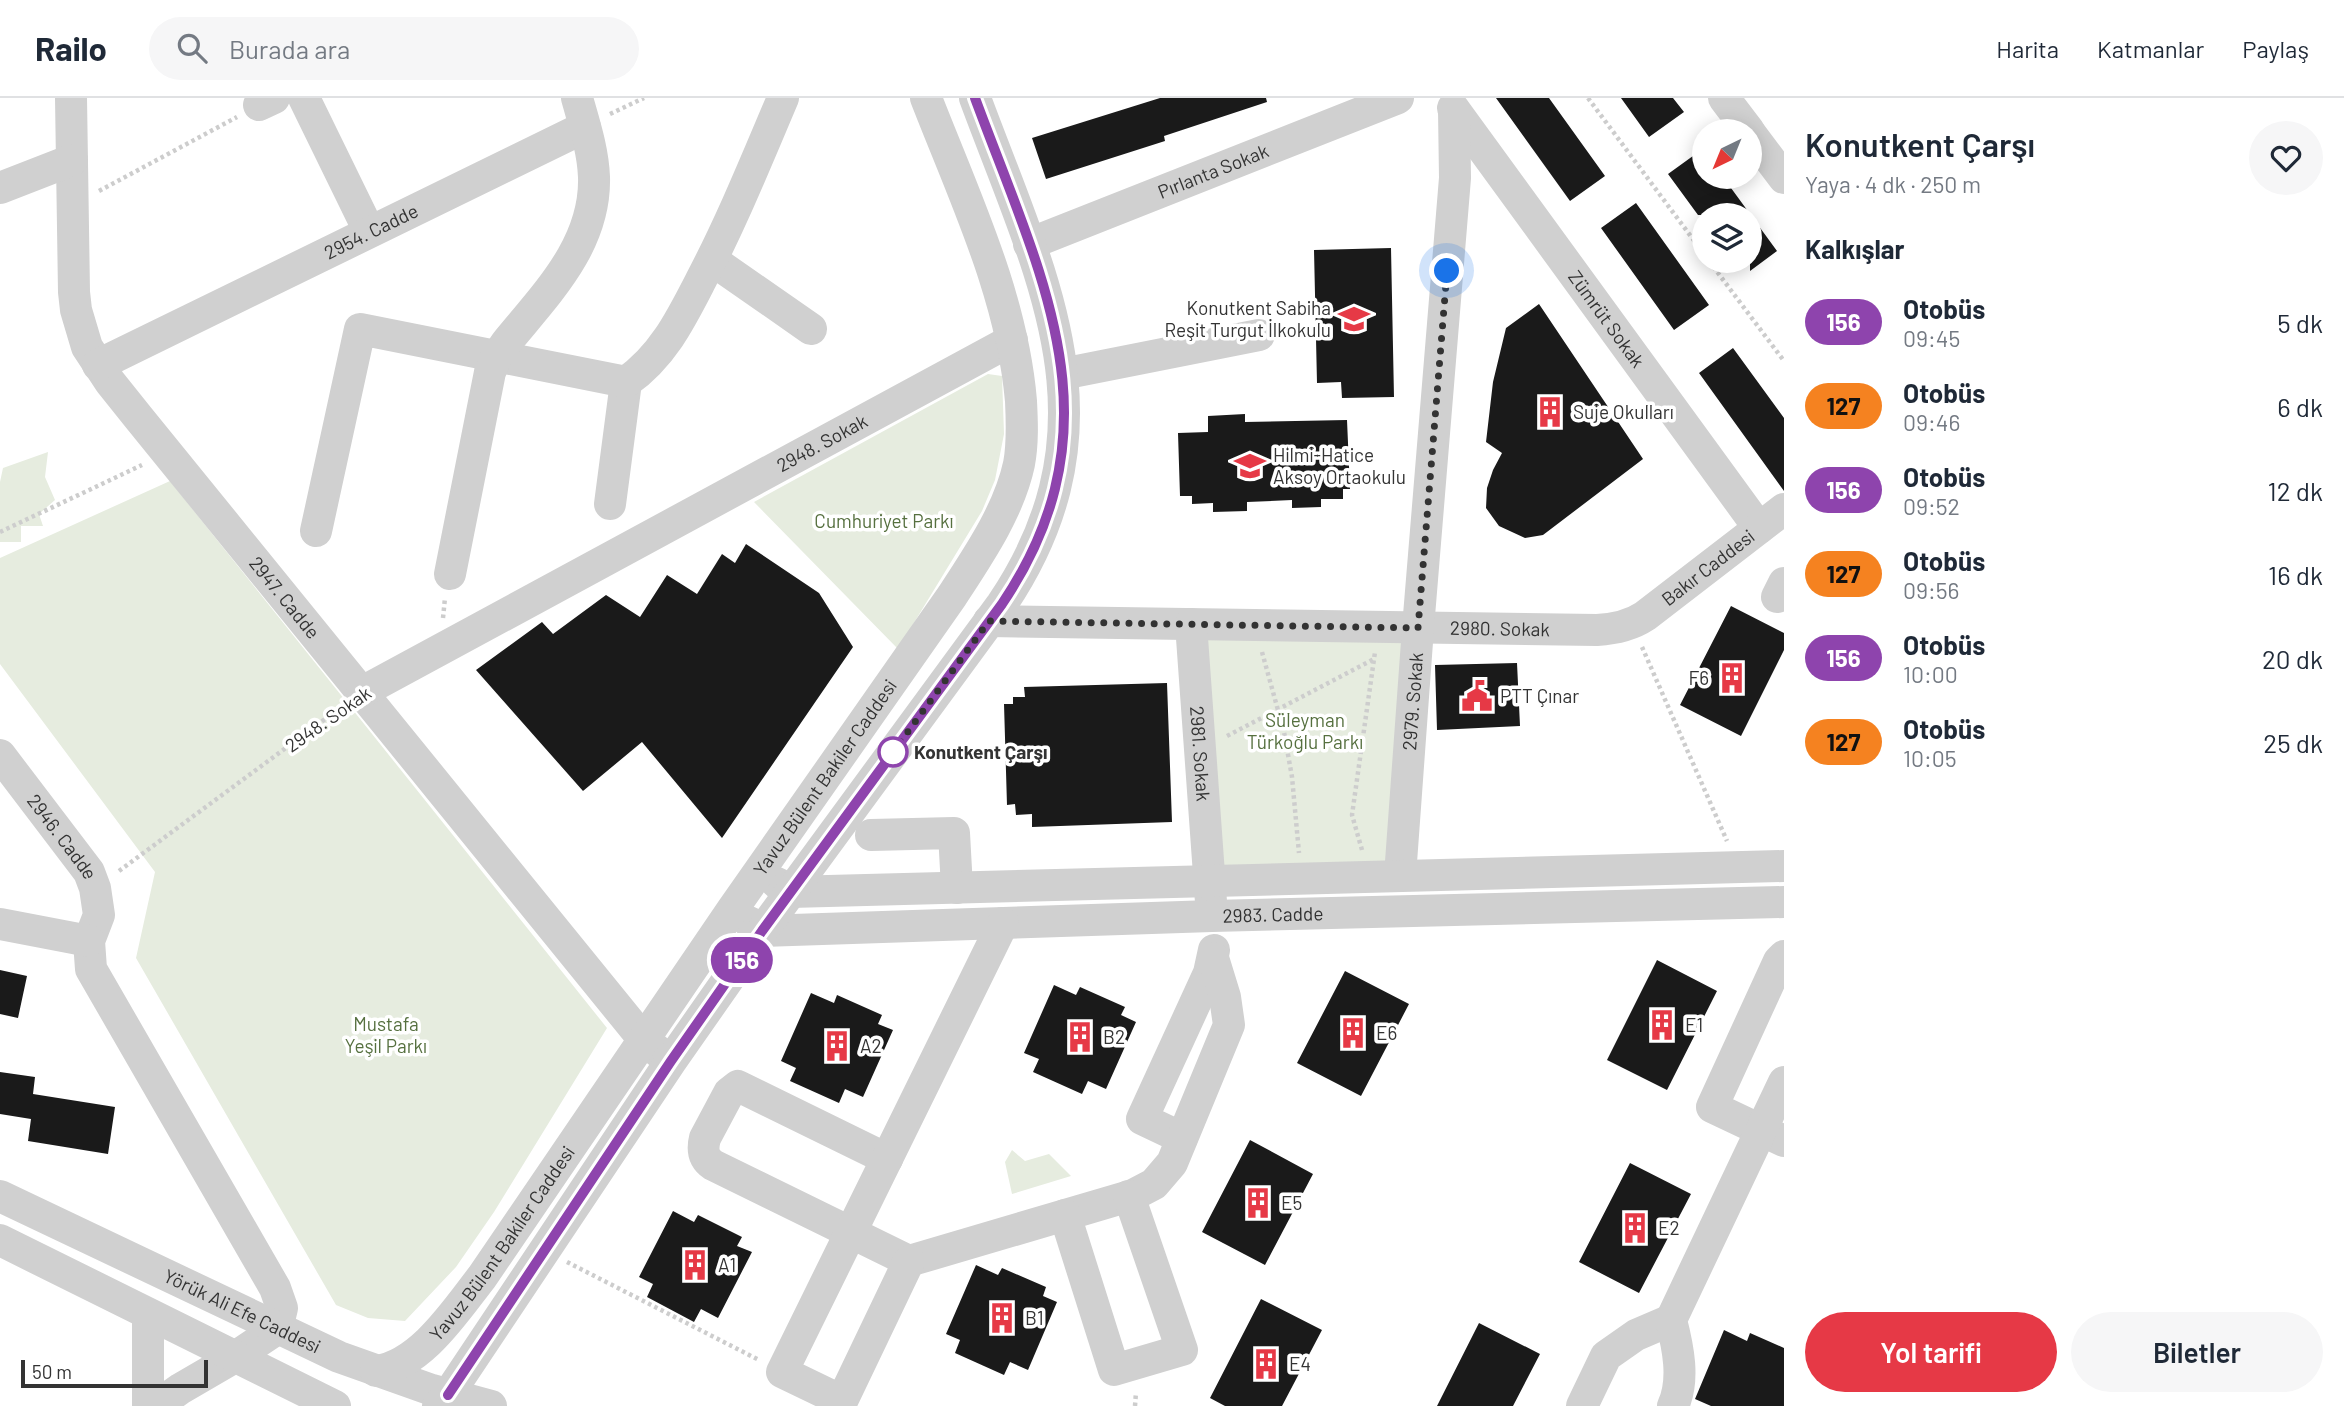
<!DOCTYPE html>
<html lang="tr">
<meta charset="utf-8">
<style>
body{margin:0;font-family:Barlow,sans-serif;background:#f6f6f7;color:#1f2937;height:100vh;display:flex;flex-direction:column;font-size:26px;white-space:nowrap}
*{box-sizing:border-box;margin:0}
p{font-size:23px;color:#747a83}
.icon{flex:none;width:38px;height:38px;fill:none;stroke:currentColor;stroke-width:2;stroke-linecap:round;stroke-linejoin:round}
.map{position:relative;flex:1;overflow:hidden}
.details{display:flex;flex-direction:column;background:#fff;width:560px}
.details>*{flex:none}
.badge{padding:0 14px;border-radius:23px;font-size:24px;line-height:46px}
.needle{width:46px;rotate:223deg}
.tools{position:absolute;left:1692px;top:21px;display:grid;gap:14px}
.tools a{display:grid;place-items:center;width:70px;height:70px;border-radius:50%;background:#fff;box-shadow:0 4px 18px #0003;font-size:35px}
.scale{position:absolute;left:21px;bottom:18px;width:187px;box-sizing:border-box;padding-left:7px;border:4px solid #333;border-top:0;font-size:19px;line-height:24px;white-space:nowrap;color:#333;-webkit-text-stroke:5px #fff;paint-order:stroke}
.you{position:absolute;width:35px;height:35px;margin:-18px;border:5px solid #fff;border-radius:50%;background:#1a73e8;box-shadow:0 0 0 10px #1a73e833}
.map>.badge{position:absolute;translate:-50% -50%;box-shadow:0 0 0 4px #fff}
h2{padding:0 21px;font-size:26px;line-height:63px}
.round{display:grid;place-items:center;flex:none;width:74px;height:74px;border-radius:37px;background:#f6f6f7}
.headline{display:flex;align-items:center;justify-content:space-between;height:119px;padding:0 21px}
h1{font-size:33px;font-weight:600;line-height:52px}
.primary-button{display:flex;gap:14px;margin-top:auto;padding:14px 21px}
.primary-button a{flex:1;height:80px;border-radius:42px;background:#e63946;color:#fff;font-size:28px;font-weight:600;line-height:80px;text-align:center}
.primary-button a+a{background:#f6f6f7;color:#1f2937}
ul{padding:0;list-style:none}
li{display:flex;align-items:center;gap:21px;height:84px;padding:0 21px}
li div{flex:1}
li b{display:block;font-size:26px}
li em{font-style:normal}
li .badge{min-width:77px;font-weight:700;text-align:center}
header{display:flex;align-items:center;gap:42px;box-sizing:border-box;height:98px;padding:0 35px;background:#fff;border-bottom:2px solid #e0e1e3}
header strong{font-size:33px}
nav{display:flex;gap:38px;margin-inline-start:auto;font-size:24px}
.search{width:490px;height:63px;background:#f6f6f7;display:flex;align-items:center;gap:18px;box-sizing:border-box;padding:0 24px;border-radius:38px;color:#747a83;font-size:26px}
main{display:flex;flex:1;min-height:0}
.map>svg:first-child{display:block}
</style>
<header>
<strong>Railo</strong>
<div class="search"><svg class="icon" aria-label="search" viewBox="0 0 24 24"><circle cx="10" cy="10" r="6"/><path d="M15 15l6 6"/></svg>Burada ara</div>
<nav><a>Harita</a><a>Katmanlar</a><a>Paylaş</a></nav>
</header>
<main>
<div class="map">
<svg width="1784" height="1308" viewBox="0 0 1784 1308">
<rect width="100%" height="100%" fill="#fff"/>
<path fill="#e6ecdf" d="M988,276L1002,278L1004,336L995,382L982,413L898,551L754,404Z
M48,354L45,379L55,402L39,416L43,428H21V444H0V384L3,370Z
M170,383L607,930L494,1114L456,1169L405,1223L368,1220L336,1207L136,860L155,774L0,566V460Z
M1191,526L1418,530L1400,778L1210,783Z
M1012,1052L1025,1063L1049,1056L1071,1078L1012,1096L1005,1064Z"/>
<path fill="#1a1a1a" d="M1160,0H1266L1267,4L1164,38L1165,43L1046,81L1032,40Z
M1496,0H1549L1605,78L1570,103Z
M1621,0H1673L1684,14L1649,39Z
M1704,50V79H1723L1777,153L1750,173V117H1698L1668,76Z
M1636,105L1709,207L1674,232L1601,130Z
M1391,150L1394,299L1342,300L1341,284L1317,285L1314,152Z
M1539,206L1643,361L1543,437L1525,440L1499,428L1486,410L1487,390L1493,372L1502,355L1486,344L1493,284L1506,230Z
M1733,250L1784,320V393L1699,275Z
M1245,316V324L1347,322L1350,391H1343V401H1321V409L1292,410V402L1247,404V413L1213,414V405L1192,406V398H1180L1178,335L1208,334V318Z
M746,446L819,495L853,549L722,740L642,644L583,693L476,572L542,524L553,536L606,497L640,519L667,477L697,496L722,456L735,465Z
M1731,508L1784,535V552L1741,638L1680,607Z
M1517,565L1520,628L1437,632L1435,567Z
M1167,585L1172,724L1032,729V716L1016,717L1015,706L1007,707L1004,606H1013V599H1025L1024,589Z
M1657,862L1717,893L1667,992L1607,962Z
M0,872L27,878L18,920L0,916Z
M1345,873L1409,906L1361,998L1297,965Z
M1054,887L1076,897L1080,889L1125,909L1121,917L1136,924L1106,991L1088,983L1082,996L1033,974L1039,961L1024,955Z
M811,895L834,905L837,897L882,917L878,926L893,932L863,999L845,991L839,1005L790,983L796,970L781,963Z
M0,974L35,979L33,996L115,1009L108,1056L28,1043L31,1021L0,1016Z
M1250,1042L1313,1076L1265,1167L1202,1134Z
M1630,1065L1691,1096L1639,1195L1579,1164Z
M673,1113L694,1124L698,1117L742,1139L737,1148L752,1154L718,1220L701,1211L694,1224L647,1199L653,1186L639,1179Z
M976,1167L998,1177L1002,1170L1046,1189L1043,1198L1057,1204L1028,1272L1010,1264L1004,1277L955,1255L960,1242L946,1236Z
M1261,1201L1322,1232L1282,1308H1225L1210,1300Z
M1479,1225L1540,1256L1513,1308H1437Z
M1724,1232L1747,1243L1750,1235L1784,1250V1308H1711L1695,1301Z"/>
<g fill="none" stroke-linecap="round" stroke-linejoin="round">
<path stroke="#cdcdcd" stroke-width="4.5" stroke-dasharray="3.5 3.5" stroke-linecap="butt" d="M1588,0L1704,156
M610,16L644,0
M99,93L237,19
M1709,163L1784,263
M0,434L142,367
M443,520L445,500
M1642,549L1727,743
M1262,554L1284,634L1292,679L1299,755
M1227,638L1374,561
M1362,752L1352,717L1375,554
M119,773L340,610
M567,1164L759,1262
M1135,1308L1136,1294"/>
<g stroke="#d0d0d0" stroke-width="32">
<path id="s1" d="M71,0L74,194L76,212L87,249L110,284L138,319L644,942L660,955"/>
<path d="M304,0L369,133"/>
<path d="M1724,0L1749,33"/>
<path d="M259,7L274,0"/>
<path id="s2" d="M1453,10L1759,430"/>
<path d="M1750,35L1784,80"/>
<path d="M0,90L72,62"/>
<path id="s3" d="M1029,146L1398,0"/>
<path d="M712,162L811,231"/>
<path id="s4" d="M98,267L585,29"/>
<path d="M1062,276L1259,237"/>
<path d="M610,406L626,284"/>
<path d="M316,433L360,231L626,284C663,258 681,221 701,182C732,123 757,61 783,0"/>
<path d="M450,476L490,274L497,258L506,245C546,196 596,147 594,79C593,52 584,25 577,0"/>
<path d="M1777,499L1784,485"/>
<path id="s5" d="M989,523L1597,532C1614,531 1630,528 1645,518L1784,411"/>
<path id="s6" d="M1191,526L1211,804"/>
<path id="s7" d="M362,594L1012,242"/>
<path id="s8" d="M0,657L89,774L95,790L99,817L89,843L91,871L275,1190L282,1210L277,1231L235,1259L180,1291L156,1308"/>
<path d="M871,737L954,735L957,790"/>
<path id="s9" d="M1400,778L1418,530L1455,80L1454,12"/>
<path d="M777,785L790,794L1784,768"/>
<path id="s10" d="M749,824L762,833L1212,818L1784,804"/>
<path d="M0,826L89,843"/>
<path d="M1784,858L1779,863L1712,1009L1784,1043"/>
<path d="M1182,1040L1142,1021L1209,875L1214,852"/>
<path d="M887,1061L738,988L729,995L705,1040C702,1052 703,1060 713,1067L909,1163L1133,1097L1154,1086L1172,1065L1229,927L1225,899L1213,860"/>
<path id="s11" d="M0,1098L339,1259L432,1292L491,1308"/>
<path d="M1065,1117L1114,1272L1182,1252L1129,1098"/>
<path d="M0,1142L335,1308"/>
<path d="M909,1163L842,1303L782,1274L1003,825"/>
<path d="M148,1216V1308"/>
<path id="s12" d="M376,1273C421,1267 456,1212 482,1179L732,812L952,498C978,458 1009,413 1019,366C1023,345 1022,323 1021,303C1012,197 964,98 926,0"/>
<path d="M438,1308L448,1297L671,963L762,833L1002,506C1123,326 1041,179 975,0"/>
<path d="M1582,1308L1606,1258L1636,1237L1671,1222"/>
<path d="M1673,1308C1685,1282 1678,1249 1671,1222L1784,984"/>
</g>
</g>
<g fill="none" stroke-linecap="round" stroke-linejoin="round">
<defs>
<path id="line" d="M448,1297L671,963L762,833L1002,506C1123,327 1041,179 975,0"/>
</defs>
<use href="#line" stroke="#fff" stroke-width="16"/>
<use href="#line" stroke="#8e44ad" stroke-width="10"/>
<path stroke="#333" stroke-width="7" stroke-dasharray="0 12.6" d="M893,654L989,523L1418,530L1447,173"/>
</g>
<defs>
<symbol id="school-bare" viewBox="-9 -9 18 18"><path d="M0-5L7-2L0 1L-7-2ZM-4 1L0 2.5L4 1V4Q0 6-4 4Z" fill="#e63946" stroke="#fff" stroke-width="2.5" paint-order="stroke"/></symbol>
<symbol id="building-bare" viewBox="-9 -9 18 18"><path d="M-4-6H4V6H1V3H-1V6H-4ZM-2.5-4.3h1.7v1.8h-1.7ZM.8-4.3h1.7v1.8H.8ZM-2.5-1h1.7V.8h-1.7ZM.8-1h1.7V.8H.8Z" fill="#e63946" stroke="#fff" stroke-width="2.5" paint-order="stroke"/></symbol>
<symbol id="civic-bare" viewBox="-9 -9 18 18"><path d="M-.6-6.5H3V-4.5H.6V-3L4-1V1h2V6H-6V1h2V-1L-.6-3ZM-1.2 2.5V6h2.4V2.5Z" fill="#e63946" stroke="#fff" stroke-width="2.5" paint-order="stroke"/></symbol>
</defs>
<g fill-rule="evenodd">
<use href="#school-bare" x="1332" y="199" width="44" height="44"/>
<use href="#building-bare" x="1528" y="292" width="44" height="44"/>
<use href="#school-bare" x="1228" y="346" width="44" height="44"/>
<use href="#building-bare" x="1710" y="558" width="44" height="44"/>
<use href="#civic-bare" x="1455" y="576" width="44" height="44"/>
<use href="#building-bare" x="1640" y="905" width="44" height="44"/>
<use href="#building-bare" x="1331" y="913" width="44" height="44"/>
<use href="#building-bare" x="1058" y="917" width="44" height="44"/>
<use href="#building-bare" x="815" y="926" width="44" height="44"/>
<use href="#building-bare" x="1236" y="1083" width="44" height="44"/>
<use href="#building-bare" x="1613" y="1108" width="44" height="44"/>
<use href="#building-bare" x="673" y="1145" width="44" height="44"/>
<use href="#building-bare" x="980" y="1198" width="44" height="44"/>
<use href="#building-bare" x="1244" y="1244" width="44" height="44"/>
</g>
<circle fill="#fff" stroke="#8e44ad" stroke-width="3.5" cx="893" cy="654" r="14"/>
<g text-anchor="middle" stroke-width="7" stroke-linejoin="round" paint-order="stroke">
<g font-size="19" fill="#333" stroke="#fff">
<text dy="7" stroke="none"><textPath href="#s3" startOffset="198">Pırlanta Sokak</textPath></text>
<text dy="7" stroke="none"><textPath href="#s4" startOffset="304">2954. Cadde</textPath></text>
<text dy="7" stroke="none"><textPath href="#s2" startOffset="261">Zümrüt Sokak</textPath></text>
<text dy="7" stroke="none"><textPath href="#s7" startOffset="523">2948. Sokak</textPath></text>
<text dy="7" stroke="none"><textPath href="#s5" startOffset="738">Bakır Caddesi</textPath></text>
<text dy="7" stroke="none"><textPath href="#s1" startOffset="570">2947. Cadde</textPath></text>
<text dy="7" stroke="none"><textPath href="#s5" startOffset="511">2980. Sokak</textPath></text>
<text dy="7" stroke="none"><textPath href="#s9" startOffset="175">2979. Sokak</textPath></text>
<text transform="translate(328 621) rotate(-35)" y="7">2948. Sokak</text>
<text dy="7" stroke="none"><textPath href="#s6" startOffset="130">2981. Sokak</textPath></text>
<text dy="7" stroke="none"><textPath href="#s12" startOffset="751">Yavuz Bülent Bakiler Caddesi</textPath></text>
<text dy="7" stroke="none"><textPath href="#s8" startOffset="103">2946. Cadde</textPath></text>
<text dy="7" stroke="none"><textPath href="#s10" startOffset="527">2983. Cadde</textPath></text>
<text dy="7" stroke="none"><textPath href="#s12" startOffset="184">Yavuz Bülent Bakiler Caddesi</textPath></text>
<text dy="7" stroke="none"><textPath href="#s11" startOffset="268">Yörük Ali Efe Caddesi</textPath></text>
</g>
<g font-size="19" fill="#333" stroke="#fff" text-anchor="start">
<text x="1331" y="217" text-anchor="end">Konutkent Sabiha<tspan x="1331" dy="22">Reşit Turgut İlkokulu</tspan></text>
<text x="1573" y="321">Suje Okulları</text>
<text x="1273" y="364">Hilmi-Hatice<tspan x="1273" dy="22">Aksoy Ortaokulu</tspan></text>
<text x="1709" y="587" text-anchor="end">F6</text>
<text x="1500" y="605">PTT Çınar</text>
<text x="1685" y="934">E1</text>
<text x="1376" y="942">E6</text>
<text x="1103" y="946">B2</text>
<text x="860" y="955">A2</text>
<text x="1281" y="1112">E5</text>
<text x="1658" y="1137">E2</text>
<text x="718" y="1174">A1</text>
<text x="1025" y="1227">B1</text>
<text x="1289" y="1273">E4</text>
</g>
<g font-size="19" fill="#56703f" stroke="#fff">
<text x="884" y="430">Cumhuriyet Parkı</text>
<text x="1305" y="629">Süleyman<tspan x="1305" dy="22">Türkoğlu Parkı</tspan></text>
<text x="386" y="933">Mustafa<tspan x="386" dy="22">Yeşil Parkı</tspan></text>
</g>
<g font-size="19" font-weight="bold" fill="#333" stroke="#fff" text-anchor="start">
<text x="914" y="661">Konutkent Çarşı</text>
</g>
</g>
</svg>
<div class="tools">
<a><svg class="needle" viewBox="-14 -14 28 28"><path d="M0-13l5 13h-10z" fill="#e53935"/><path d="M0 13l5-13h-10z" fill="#747a83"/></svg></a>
<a><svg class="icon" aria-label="layers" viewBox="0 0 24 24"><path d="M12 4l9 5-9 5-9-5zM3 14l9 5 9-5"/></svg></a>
</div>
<div class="scale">50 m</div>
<div class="you" style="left:1447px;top:173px"></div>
<b class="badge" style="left:742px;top:862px;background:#8e44ad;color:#fff">156</b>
</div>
<section class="details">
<div class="headline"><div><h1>Konutkent Çarşı</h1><p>Yaya · 4 dk · 250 m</p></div><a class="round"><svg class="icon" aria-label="heart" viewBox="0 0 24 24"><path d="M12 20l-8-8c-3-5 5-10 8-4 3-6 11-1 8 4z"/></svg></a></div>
<h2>Kalkışlar</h2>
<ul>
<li><span class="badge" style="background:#8e44ad;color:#fff">156</span><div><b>Otobüs</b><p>09:45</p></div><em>5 dk</em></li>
<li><span class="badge" style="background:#f58220;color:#111">127</span><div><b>Otobüs</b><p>09:46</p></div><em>6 dk</em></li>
<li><span class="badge" style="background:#8e44ad;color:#fff">156</span><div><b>Otobüs</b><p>09:52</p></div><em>12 dk</em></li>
<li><span class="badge" style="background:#f58220;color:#111">127</span><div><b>Otobüs</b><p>09:56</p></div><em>16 dk</em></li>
<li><span class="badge" style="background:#8e44ad;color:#fff">156</span><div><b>Otobüs</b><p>10:00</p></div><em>20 dk</em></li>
<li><span class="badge" style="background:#f58220;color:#111">127</span><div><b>Otobüs</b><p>10:05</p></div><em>25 dk</em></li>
</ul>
<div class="primary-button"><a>Yol tarifi</a><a>Biletler</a></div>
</section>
</main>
